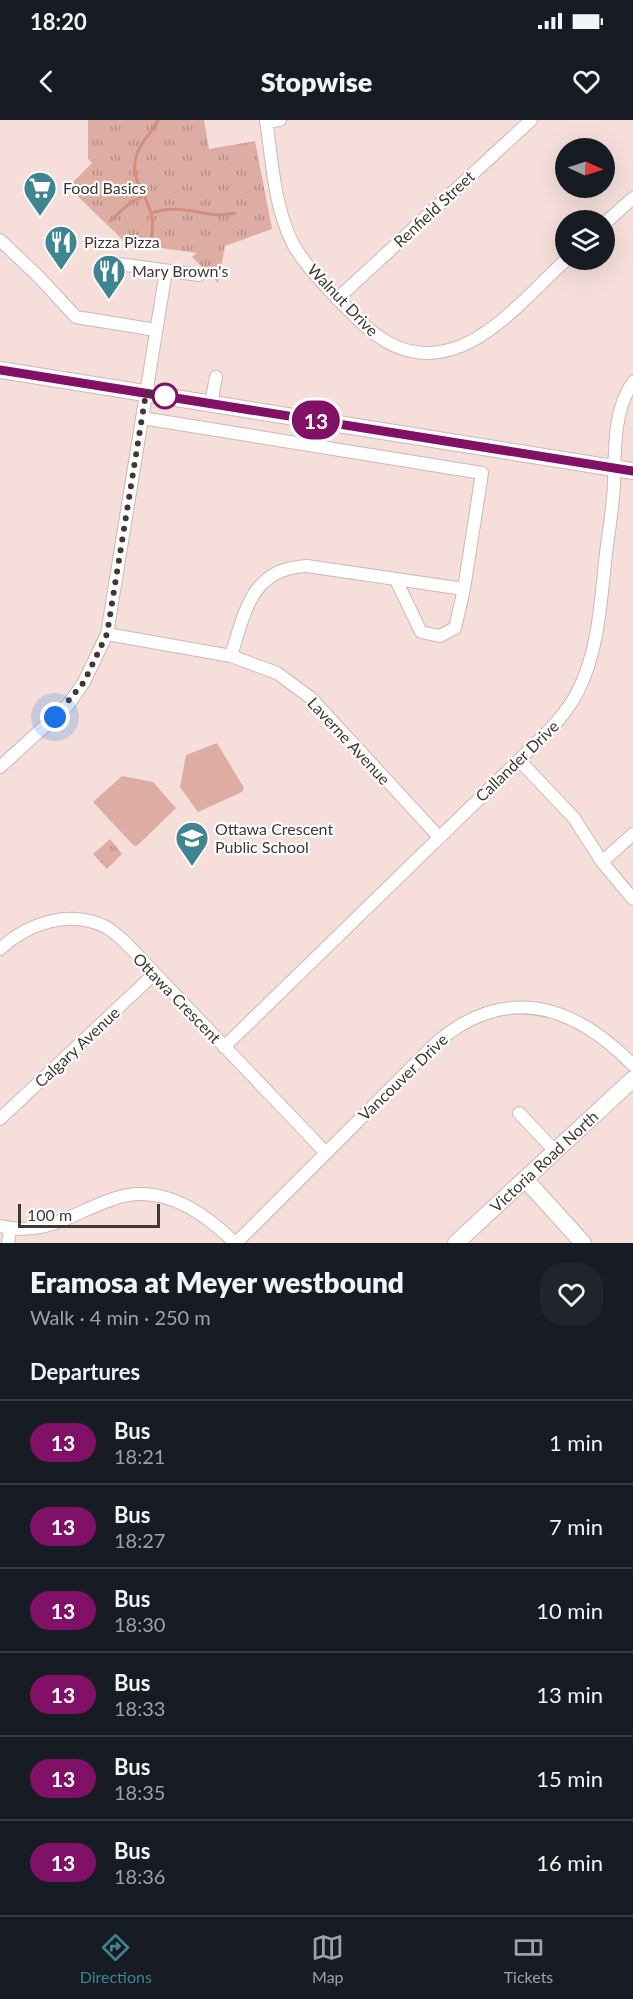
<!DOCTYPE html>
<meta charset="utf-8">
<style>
body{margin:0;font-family:Lato,sans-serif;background:#20242c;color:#f1f3f6;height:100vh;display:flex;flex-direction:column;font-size:22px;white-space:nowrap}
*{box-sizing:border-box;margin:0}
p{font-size:20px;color:#9ea1a6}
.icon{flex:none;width:33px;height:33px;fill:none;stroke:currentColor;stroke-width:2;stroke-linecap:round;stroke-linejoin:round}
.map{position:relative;height:1123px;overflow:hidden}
.details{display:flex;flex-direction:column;background:#171b24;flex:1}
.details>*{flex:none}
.badge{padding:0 12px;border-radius:20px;font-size:21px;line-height:39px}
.needle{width:39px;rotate:93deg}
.tools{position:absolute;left:555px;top:18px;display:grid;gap:12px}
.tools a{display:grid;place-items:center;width:60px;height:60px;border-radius:50%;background:#171b24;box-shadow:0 6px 24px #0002;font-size:30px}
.scale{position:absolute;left:18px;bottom:15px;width:142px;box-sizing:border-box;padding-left:6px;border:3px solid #413836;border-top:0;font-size:16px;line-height:21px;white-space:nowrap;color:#413836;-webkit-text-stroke:4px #fff;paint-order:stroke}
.you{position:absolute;width:30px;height:30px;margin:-15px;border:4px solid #fff;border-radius:50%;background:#1a73e8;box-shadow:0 0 0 9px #1a73e833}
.map>.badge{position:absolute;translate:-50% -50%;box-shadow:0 0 0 3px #fff}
h2{padding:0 30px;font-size:22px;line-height:54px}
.round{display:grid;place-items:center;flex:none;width:63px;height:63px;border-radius:24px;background:#20242c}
.summary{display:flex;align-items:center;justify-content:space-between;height:102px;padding:0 30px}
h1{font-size:28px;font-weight:800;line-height:45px}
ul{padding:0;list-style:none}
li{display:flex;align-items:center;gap:18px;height:84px;padding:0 30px;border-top:2px solid #363941}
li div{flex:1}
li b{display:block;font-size:22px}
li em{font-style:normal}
li .badge{min-width:66px;font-weight:700;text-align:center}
.status{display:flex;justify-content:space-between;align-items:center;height:42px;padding:0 30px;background:#171b24;direction:ltr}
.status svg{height:16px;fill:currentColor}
header{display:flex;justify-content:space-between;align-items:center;height:78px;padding:0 30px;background:#171b24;font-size:27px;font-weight:800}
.tab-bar{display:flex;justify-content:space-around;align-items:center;height:84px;border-top:2px solid #363941;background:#171b24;font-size:16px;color:#9ea1a6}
.tab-bar a{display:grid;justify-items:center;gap:3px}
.tab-bar .active{color:#3f8491}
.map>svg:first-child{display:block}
</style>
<div class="status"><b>18:20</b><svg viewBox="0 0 49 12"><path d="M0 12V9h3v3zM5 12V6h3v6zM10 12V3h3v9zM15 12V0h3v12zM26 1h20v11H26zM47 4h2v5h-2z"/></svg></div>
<header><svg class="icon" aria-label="back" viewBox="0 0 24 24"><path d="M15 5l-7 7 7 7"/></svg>Stopwise<svg class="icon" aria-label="heart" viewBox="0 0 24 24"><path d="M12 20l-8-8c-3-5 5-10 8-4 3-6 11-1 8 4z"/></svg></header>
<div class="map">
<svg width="633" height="1123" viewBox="0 0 633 1123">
<defs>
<pattern id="park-tufts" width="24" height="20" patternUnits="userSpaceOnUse" patternTransform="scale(1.5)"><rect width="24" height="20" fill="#ddada3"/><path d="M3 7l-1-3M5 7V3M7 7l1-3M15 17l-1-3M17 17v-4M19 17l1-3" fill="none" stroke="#b58e86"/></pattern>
</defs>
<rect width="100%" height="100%" fill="#f6dfda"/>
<path fill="url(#park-tufts)" d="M88,0H204L209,29L255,21L272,109L225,126L218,163L192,137L197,133L126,123L68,67L92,43L88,39Z
M110,719L122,734L107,749L93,734Z"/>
<path fill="#ddada3" d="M217,623L244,668L242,672L198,692L180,667L186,635Z
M122,656L153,662L176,688L138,725L134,726L93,682Z"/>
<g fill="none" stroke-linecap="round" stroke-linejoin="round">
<path stroke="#d28e7f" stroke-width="3" d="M152,93C184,82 205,100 235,93
M110,101L131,82L144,76
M151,119C160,82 128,68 136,37C139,23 152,13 158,0"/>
<defs>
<path id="minor" d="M266,0C272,40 274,87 293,124C303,142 319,159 333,174C369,212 403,249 461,226C499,211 536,167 566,140
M266,3L280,0
M604,104L633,78
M0,120L39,157L76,197L156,210
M111,143L199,155
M337,179L531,0
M211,284L216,257
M142,298L482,353L464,469L455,508L440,516L421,512L396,460
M107,514L231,536L277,553L311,578L439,717
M231,536C245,492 251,448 307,446L464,469
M519,640L574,698L602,742L633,779
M0,647L68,585L84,562L107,514L166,151
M602,742L633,714
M0,829C27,804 68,789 104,806C111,809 117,816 123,820L326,1033
M224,927L519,640C540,619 564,599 578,571C599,530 601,478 606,433C609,410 613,387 614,364C615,332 613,290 633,262
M519,993L555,1031
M0,999L153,855
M0,1106C48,1117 71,1093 113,1079C160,1062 203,1091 235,1123
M8,1123L10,1109
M236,1123L435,924C505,863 573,884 633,945"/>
<g id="major">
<path d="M0,250L633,351"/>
<path d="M525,1059L583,1123"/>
<path id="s1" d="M456,1123L633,959"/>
</g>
</defs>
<use href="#minor" stroke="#cdb7b2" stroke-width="14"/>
<use href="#major" stroke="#cdb7b2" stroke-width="18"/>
<use href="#minor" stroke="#fff" stroke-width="12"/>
<use href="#major" stroke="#fff" stroke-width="16"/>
</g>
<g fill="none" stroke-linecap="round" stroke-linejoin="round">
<defs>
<path id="line" d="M0,250L633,351"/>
</defs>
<use href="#line" stroke="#fff" stroke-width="14"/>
<use href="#line" stroke="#811167" stroke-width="9"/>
<path stroke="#413836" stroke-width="6" stroke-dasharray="0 10.8" d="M55,597L84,562L107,514L146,273L165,276"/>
</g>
<defs>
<symbol id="supermarket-pin" viewBox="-11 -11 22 30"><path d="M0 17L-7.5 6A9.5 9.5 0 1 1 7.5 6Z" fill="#3f8491" stroke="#fff"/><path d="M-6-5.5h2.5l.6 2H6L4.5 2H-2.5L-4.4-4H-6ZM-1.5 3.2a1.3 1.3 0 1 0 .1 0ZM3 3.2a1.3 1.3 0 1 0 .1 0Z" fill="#fff"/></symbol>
<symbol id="restaurant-pin" viewBox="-11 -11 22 30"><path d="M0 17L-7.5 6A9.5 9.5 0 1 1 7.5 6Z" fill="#3f8491" stroke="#fff"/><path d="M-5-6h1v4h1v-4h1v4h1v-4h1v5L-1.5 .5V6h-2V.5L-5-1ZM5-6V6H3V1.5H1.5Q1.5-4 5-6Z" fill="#fff"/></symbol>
<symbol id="school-pin" viewBox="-11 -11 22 30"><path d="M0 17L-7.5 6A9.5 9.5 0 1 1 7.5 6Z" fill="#3f8491" stroke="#fff"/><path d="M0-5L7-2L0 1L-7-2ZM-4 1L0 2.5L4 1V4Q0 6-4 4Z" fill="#fff"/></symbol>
</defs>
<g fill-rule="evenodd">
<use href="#supermarket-pin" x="21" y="49" width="38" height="52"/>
<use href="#restaurant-pin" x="42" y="103" width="38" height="52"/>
<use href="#restaurant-pin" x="90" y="132" width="38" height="52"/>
<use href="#school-pin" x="173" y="699" width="38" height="52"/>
</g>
<circle fill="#fff" stroke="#811167" stroke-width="3" cx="165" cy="276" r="12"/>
<g text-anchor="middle" stroke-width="4.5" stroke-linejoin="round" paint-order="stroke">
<g font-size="16" fill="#413836" stroke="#fff" text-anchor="start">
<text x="63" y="74">Food Basics</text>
<text x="84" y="128">Pizza Pizza</text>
<text x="132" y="157">Mary Brown's</text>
<text x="215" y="715">Ottawa Crescent<tspan x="215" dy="18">Public School</tspan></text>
</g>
<g font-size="16" fill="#413836" stroke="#fff">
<text transform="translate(434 89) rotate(-43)" y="6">Renfield Street</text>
<text transform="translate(343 180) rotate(46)" y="6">Walnut Drive</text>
<text transform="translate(349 621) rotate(47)" y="6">Laverne Avenue</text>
<text transform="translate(517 641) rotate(-44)" y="6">Callander Drive</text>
<text transform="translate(177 878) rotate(46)" y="6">Ottawa Crescent</text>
<text transform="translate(77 927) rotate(-43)" y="6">Calgary Avenue</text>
<text transform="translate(403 957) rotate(-44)" y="6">Vancouver Drive</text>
<text dy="6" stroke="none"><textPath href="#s1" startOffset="120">Victoria Road North</textPath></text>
</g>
</g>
</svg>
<div class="tools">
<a><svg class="needle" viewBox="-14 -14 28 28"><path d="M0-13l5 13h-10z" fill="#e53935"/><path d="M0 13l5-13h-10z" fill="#9ea1a6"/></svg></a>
<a><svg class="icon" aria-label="layers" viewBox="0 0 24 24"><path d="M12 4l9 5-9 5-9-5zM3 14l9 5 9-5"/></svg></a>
</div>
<div class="scale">100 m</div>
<div class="you" style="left:55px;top:597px"></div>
<b class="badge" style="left:316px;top:300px;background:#811167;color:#fff">13</b>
</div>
<section class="details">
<div class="summary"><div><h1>Eramosa at Meyer westbound</h1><p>Walk · 4 min · 250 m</p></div><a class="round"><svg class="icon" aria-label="heart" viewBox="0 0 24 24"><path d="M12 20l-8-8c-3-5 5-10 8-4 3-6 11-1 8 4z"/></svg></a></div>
<h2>Departures</h2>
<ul>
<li><span class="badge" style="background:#811167;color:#fff">13</span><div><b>Bus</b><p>18:21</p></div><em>1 min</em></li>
<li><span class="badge" style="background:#811167;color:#fff">13</span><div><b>Bus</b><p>18:27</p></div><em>7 min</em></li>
<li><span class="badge" style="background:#811167;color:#fff">13</span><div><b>Bus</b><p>18:30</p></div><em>10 min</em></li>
<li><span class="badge" style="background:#811167;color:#fff">13</span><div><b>Bus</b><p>18:33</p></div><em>13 min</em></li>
<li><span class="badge" style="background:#811167;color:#fff">13</span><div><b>Bus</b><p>18:35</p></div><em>15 min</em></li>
<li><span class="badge" style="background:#811167;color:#fff">13</span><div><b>Bus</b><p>18:36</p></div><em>16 min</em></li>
</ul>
</section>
<nav class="tab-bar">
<a class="active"><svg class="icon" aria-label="directions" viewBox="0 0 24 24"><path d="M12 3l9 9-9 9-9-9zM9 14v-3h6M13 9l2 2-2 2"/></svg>Directions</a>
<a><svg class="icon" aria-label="map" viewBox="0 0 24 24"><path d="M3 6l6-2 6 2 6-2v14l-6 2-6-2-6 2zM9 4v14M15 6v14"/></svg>Map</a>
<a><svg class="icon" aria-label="tickets" viewBox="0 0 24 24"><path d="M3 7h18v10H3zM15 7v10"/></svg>Tickets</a>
</nav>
